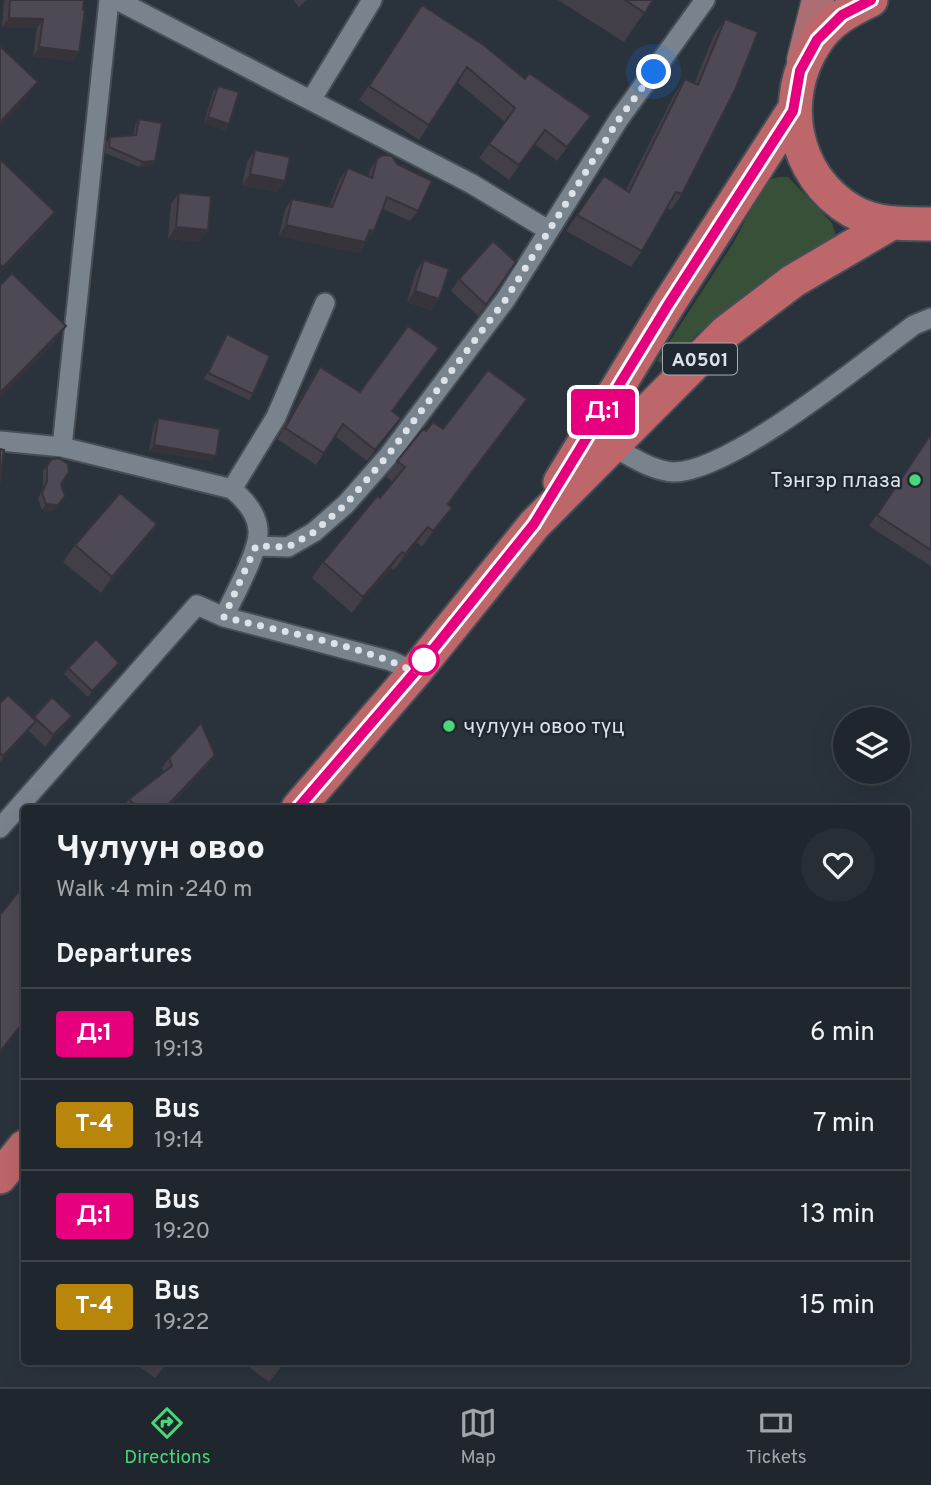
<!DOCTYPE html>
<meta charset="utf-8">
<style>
body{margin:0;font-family:Overpass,sans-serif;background:#282e35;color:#f1f3f6;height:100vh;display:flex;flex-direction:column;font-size:26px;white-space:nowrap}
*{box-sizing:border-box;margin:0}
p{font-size:23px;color:#a2a5aa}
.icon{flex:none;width:38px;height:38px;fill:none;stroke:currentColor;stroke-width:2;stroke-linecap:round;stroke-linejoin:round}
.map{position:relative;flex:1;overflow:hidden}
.details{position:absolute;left:21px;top:805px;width:889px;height:560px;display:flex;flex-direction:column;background:#20262d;border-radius:7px;box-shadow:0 7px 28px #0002,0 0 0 2px #3d4349}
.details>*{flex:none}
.badge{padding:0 14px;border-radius:5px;font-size:24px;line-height:46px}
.fabs{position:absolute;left:833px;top:707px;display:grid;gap:14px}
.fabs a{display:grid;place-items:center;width:77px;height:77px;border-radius:50%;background:#20262d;box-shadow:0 7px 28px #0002,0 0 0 2px #3d4349;font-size:35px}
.you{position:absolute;width:35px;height:35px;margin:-18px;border:5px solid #fff;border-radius:50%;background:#1a73e8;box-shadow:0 0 0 10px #1a73e833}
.map>.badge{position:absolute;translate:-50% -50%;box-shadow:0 0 0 4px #fff}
h2{padding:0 35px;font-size:26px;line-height:63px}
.round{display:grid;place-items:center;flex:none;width:74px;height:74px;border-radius:37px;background:#282e35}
.headline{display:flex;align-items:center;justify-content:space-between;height:119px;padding:0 35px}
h1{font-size:33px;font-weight:800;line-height:52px}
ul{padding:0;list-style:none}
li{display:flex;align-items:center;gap:21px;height:91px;padding:0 35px;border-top:2px solid #3d4349}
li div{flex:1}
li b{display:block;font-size:26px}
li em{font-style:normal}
li .badge{min-width:77px;font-weight:700;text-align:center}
.tabs{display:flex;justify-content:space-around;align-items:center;height:98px;border-top:2px solid #3d4349;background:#20262d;font-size:19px;color:#a2a5aa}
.tabs a{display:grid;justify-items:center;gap:4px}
.tabs .current{color:#49d778}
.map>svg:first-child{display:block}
</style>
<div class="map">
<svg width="931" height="1387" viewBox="0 0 931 1387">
<rect width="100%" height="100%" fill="#2a333c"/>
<path fill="#395038" d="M778,177H788L832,223L836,236L830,245L759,284L696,335L667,365L657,361L734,242L766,181Z"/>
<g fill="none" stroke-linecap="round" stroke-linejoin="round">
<defs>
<path id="minor" d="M117,0L472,184L548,230
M311,100L372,0
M0,441L62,447L232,489C244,499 257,513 258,530C260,550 233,597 224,617
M62,447L109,0
M613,447C631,456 652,471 673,472C730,473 865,361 914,325L931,318
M232,489L276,417L325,303
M256,546L288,547L314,532L346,504L389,455L506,299L619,119L705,0
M0,828L197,605L224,617L391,661L415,672"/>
<path id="primary" d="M803,60L818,0"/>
<path id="trunk" d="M871,0C850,10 829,21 816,42C779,97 792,176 852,211C877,225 904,224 931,224
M560,482L668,305L793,111
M298,808L415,672L534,525L726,332L793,281L890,224
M0,1177L24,1147"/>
</defs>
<use href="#minor" stroke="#474e56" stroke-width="23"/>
<use href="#primary" stroke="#474e56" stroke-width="35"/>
<use href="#trunk" stroke="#474e56" stroke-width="37"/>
<use href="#minor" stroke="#79838e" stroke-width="19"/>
<use href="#primary" stroke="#ac6e74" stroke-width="32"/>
<use href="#trunk" stroke="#bd676b" stroke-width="33"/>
</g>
<path fill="#433f48" d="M4,0H84L73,61L33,56L37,28L2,27Z
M293,0H307L299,7Z
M558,0H653L624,42Z
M422,5L525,79L591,116L557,161L535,144L509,180L479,158L505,122L457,82L419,140L359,100Z
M725,19L682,194L671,210L667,208L642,251L631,267L566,231L604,176L626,190L674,95L685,79L694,84L714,35Z
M218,86L229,124L225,130L204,123L213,92Z
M139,119L155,161L151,167H139L105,153L106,143L110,137L133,136L135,125Z
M255,150L285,181L277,192L242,185L247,162Z
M377,159L418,211L410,221L383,209L374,231L358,253L279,236L285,209L292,199L329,207L340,179L348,168L368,177L370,170Z
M179,193L200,242L168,239L171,204Z
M424,260L439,299L431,310L407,302L416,271Z
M516,262L478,316L451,291L459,279Z
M227,334L253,394L249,400L204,379L223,340Z
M320,367L392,411L393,429L367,461L335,436L316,465L277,439L312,378Z
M527,399L448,505L452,508L422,547L417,543L394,570L391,568L352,613L312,578L323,562L380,498L393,482L386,477L397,461L426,431L443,429Z
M158,418L212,461L149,451L154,424Z
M931,434V566L869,526Z
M47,465L61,484L54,511L42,510L38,499L43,487V471Z
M145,541L101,593L63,562L75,545Z
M119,663L115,668L88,697L64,674L68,668Z
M52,697L64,727L45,747L29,731L0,762V703L33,718Z
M169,758L208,765L168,807V808H123L129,799L164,772L162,768Z
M133,1362H168L155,1378Z
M242,1362H285L269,1382Z"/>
<path fill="#37333b" d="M9,18L43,19L37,28L2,27Z
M39,47L79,52L73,61L33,56Z
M38,82L26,99L0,126V122Z
M208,117L229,124L225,130L204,123Z
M155,161L151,167H139L143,162Z
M250,174L285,181L277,192L242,185Z
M55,212L43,229L0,274V271L3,267Z
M286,225L365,242L358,253L279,236Z
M176,227L208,230L200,242L168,239Z
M370,230L374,231L366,242L363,240Z
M415,291L439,299L431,310L407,302Z
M66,326L55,342L0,398V393Z
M527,399L516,415L437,520L448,504Z
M401,418L393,429L367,461L375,450Z
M154,445L216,456L212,461L149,451Z
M61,502L54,511L42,510L46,504Z
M452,508L441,524L422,547L433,531Z
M157,524L145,541L101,593L112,577Z
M428,527L417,543L394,570L405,554Z
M402,552L391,568L352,613L363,597Z
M119,663L115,668L88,697L92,691Z
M72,716L64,727L45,747L53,735Z
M36,721L28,732L0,762L3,756Z
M215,755L208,765L166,808H165Z
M24,1021V1024L0,1055V1052Z"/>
<path fill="#4e4954" stroke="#37333b" stroke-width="2" d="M10,0H84L83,10H85L79,52L39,47L43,19L9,18Z
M625,0H653L645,13Z
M422,5L485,46L525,79L529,73L591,116L567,147L545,130L519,165L489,144L515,108L467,67L429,125L369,86Z
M725,19L758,32L735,90L682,194L676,192L642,251L577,215L604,176L629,192L685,79L698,85Z
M0,46L38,82L0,122Z
M218,86L239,92L229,124L208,117Z
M139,119L162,123L155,161L143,162L109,147L110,137L136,135Z
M255,150L290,157L285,181L250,174Z
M383,155L392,156L397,164L432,181L418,211L387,197L374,231L370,230L365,242L286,225L292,199L332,207L348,168L372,178L377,159Z
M0,159L55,212L3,267L0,264Z
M179,193L211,196L208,230L176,227Z
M493,241L516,262L486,305L459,279Z
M424,260L449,269L439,299L415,291Z
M12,273L66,326L0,393V285Z
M408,326L439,348L392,411L401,418L375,450L343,424L324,453L285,428L320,367L360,392Z
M227,334L270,356L253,394L208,373Z
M488,370L527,399L448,504L452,508L433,531L428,527L405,554L402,552L363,597L323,562L377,496L380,498L405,467L397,461L423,429L426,431L433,422L443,429Z
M158,418L220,429L216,456L154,445Z
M931,434V550L877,515Z
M0,449L4,450L0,483Z
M59,458L68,464L69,472L61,484L65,496L58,505L46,504L42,493L47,481V465L52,459Z
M120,493L157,524L112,577L75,545Z
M96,639L119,663L92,691L68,668Z
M8,695L36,721L3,756L0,753V703Z
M52,697L72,716L53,735L34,717Z
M201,723L215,755L167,806L168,808H137L129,799L172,766L169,758Z
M24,885V1021L0,1052V915Z
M275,1362H284L280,1366Z"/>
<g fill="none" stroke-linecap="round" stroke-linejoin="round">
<defs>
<path id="line" d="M298,808L415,672L534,524L668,305L793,111L800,71L817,40L842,15L871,0"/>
</defs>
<use href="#line" stroke="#fff" stroke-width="16"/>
<use href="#line" stroke="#e6007e" stroke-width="10"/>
<path stroke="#dce2e8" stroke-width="7" stroke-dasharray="0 12.6" d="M424,660L415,672C357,644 286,633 224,617L256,546L288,547L314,532L346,504L388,455L506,299L619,119L654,72"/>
</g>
<g fill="#49d778" stroke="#202932" stroke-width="2.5">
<circle cx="915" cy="480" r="7"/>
<circle cx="449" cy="726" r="7"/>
</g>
<circle fill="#fff" stroke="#e6007e" stroke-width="3.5" cx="424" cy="660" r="14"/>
<g text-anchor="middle" stroke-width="5" stroke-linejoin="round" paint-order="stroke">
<rect fill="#202932" stroke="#a4aab1" stroke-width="2" x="663" y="343.5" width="74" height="31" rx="5"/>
<g font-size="19" font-weight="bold" fill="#dce2e8">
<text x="700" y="366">A0501</text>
</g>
<g font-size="21" fill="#dce2e8" stroke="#202932" text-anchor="end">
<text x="901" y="487">Тэнгэр плаза</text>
<text x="463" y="733" text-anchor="start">чулуун овоо түц</text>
</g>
</g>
</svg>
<div class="fabs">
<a><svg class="icon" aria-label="layers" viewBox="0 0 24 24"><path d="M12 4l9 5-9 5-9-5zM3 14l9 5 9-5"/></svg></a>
</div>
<div class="you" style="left:654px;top:72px"></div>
<b class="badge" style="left:603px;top:412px;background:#e6007e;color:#fff">Д:1</b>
<section class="details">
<div class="headline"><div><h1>Чулуун овоо</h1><p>Walk · 4 min · 240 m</p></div><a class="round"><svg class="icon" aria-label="heart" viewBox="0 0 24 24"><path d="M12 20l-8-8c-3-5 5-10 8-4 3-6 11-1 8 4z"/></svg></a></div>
<h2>Departures</h2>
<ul>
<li><span class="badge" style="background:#e6007e;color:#fff">Д:1</span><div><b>Bus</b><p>19:13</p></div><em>6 min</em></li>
<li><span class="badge" style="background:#b8860b;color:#fff">Т-4</span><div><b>Bus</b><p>19:14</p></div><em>7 min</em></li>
<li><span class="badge" style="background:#e6007e;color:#fff">Д:1</span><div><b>Bus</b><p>19:20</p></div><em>13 min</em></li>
<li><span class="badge" style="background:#b8860b;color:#fff">Т-4</span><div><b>Bus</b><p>19:22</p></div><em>15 min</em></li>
</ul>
</section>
</div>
<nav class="tabs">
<a class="current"><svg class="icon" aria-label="directions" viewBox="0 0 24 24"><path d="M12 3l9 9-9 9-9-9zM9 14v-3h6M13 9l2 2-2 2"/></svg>Directions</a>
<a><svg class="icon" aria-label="map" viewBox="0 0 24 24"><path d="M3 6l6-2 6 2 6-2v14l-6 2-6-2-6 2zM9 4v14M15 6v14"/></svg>Map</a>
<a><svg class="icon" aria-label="tickets" viewBox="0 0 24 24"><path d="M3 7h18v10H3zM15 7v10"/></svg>Tickets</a>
</nav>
